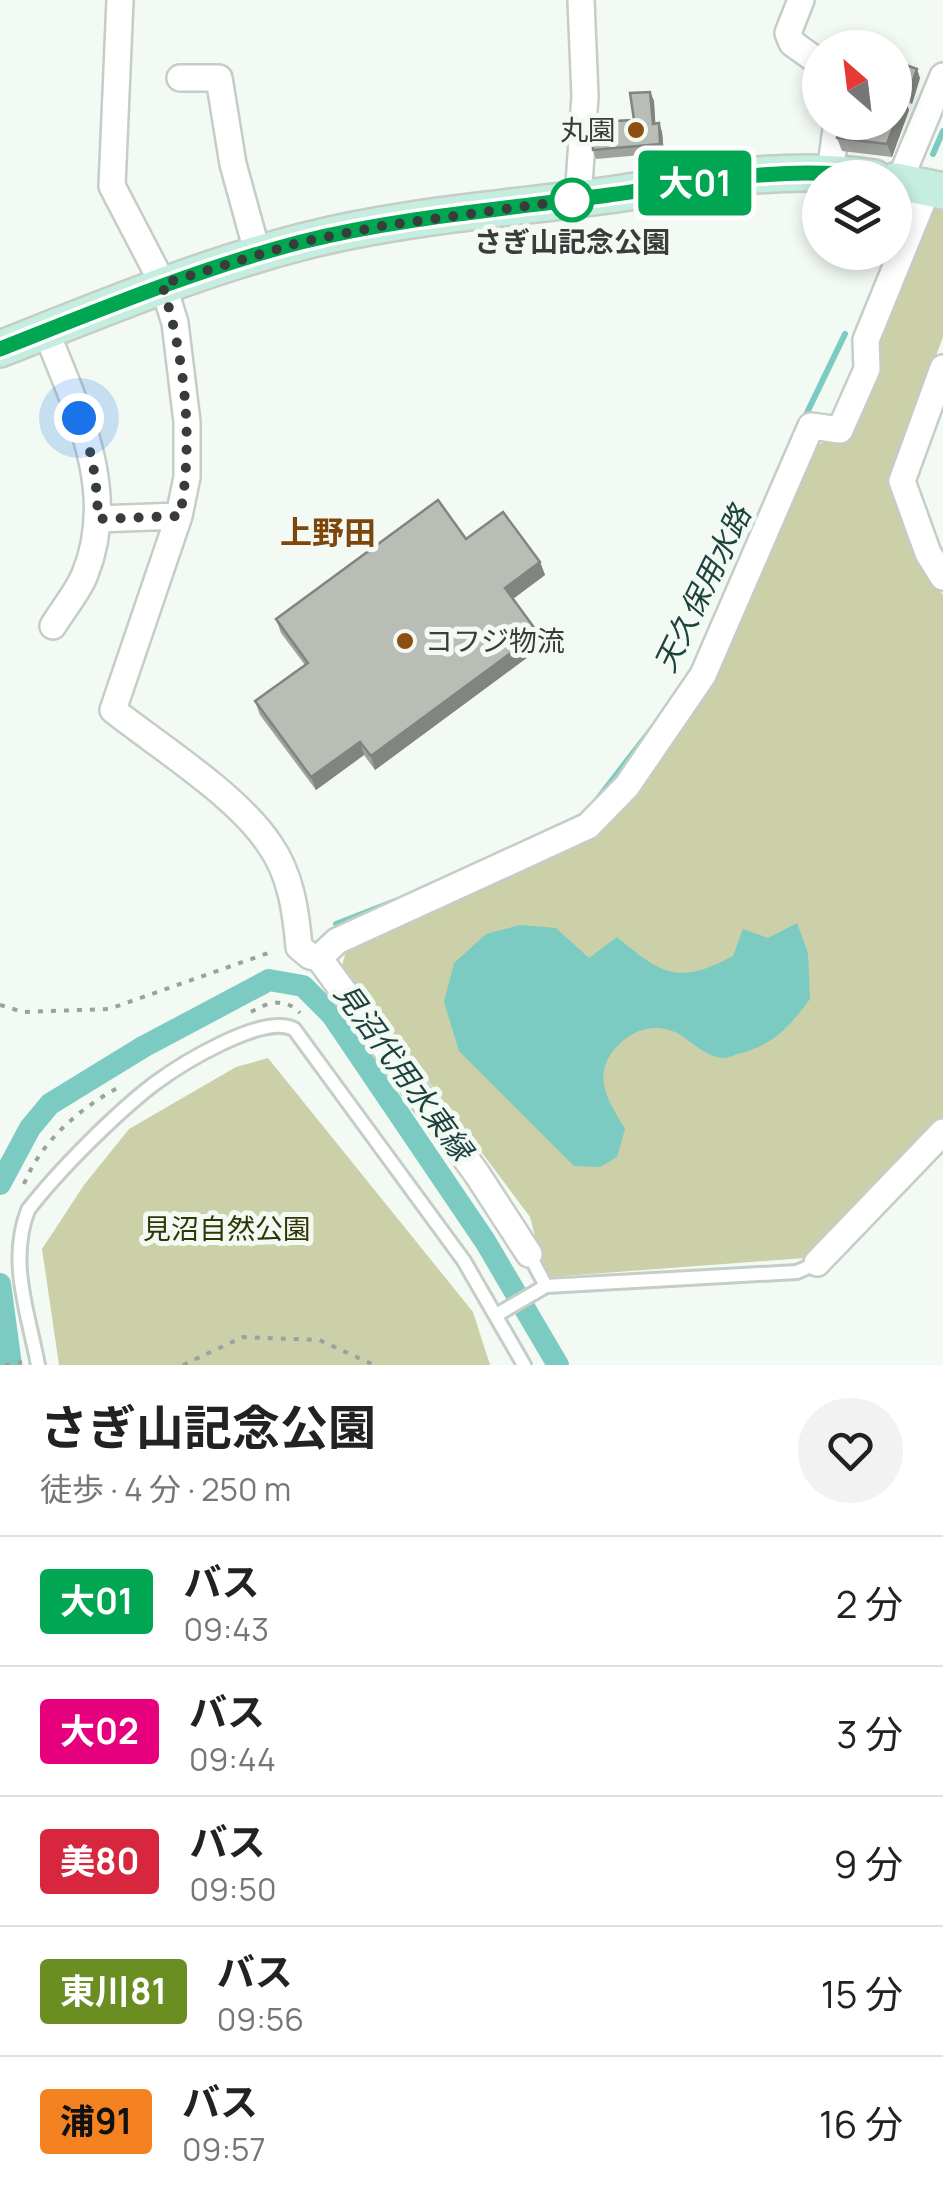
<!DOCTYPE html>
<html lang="ja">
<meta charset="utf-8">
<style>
body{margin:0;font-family:Manrope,"Noto Sans JP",sans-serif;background:#f2f2f2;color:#222;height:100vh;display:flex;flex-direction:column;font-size:38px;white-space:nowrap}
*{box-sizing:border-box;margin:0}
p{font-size:32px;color:#767676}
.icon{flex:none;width:55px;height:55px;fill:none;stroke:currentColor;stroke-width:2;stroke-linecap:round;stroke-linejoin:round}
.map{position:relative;height:1365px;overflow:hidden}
.drawer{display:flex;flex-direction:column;background:#fff;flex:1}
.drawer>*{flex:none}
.badge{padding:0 20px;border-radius:8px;font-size:35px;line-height:65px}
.needle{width:65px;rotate:332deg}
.fabs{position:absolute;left:802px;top:30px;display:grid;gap:20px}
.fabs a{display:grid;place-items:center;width:110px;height:110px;border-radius:50%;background:#fff;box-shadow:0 5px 15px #0003;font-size:50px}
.you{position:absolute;width:50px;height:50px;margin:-25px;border:8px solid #fff;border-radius:50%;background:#1a73e8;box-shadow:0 0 0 15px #1a73e833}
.map>.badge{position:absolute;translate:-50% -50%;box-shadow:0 0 0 5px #fff}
.round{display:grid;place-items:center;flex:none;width:105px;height:105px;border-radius:52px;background:#f2f2f2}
.overview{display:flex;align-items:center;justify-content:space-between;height:170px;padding:0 40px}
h1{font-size:48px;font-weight:700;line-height:75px}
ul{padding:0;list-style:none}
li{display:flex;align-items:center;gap:30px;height:130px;padding:0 40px;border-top:2px solid #e0e0e0}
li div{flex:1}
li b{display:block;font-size:38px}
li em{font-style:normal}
li .badge{min-width:110px;font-weight:700;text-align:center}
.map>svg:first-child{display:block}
</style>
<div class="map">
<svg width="943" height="1365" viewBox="0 0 943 1365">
<rect width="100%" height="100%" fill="#f2faf3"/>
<path fill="#cbd0a8" d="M926,206H943V337L891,476L919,556L943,595V1123L805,1258L550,1277L541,1259L530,1217L342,966L347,947L534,865L598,827L705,694L755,568L809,448L845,434L874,367L886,312Z
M268,1058L473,1312L490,1365H59L42,1249L84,1185L129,1129L236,1067Z"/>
<path fill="#7ccbc2" d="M797,923L808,953L810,999C788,1028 774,1045 738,1054C733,1055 728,1058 723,1058C707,1057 694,1044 682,1036C654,1018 624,1033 609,1057C594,1082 612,1107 625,1129L617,1157L600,1167L574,1166L459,1051L444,1002L454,963L486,934L520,925L556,928L589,958L617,937C662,975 679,985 733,956L743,929L768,938Z"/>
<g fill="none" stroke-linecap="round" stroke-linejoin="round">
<path stroke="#7ccbc2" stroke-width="6" d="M933,154L943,131
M803,421L845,334
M596,801L653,727
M336,924L395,901"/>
<path stroke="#7ccbc2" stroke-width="22" d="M0,1184L30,1128L50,1104L143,1047L269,980L303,986L332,1015L485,1241L558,1365
M0,1284L11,1365"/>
<defs>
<path id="service" d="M529,1254L546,1286
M546,1286L797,1272L817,1263
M498,1314L546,1286
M38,1365C28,1312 8,1262 28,1210C58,1171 115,1114 154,1084C181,1064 263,1013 294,1029L464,1261L524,1365"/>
<path id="minor" d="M120,0L112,186L163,284L175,323L187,422V477L179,516L113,710C161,748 237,795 270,845C291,875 296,912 299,947L310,956L319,958
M801,0L788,33L792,43L820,63
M180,78H219L233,164L258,255
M830,173L837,122
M899,182L943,76
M578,199L585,96L581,0
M46,331C76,408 119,490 85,574C78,592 63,609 53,626
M943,368L902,481L928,553L943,577
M98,519L179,516
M529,1254L477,1174L319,958L337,941L588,826L627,786L703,675L811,426L840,430L867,369L866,340L928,188
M817,1263L943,1132"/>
<path id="secondary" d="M895,181L943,191
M0,349C99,310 197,269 301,242C401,216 507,209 609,195C696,182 786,164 874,178"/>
</defs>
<use href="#service" stroke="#c5cdc7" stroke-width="18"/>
<use href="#minor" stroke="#c5cdc7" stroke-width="30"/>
<use href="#secondary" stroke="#c5cdc7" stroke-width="40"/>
<path stroke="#9ca19d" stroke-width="4" stroke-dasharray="5 8" stroke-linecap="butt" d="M0,1005L23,1012L109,1009L274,951
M251,1012C268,1002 285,997 300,1013
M24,1184C42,1140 80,1108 121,1086
M5,1365L22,1362
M183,1365L243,1337L319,1340L374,1365"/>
<use href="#service" stroke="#fff" stroke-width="12"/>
<use href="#minor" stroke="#fff" stroke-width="25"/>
<use href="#secondary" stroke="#c5ede0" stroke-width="35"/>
</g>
<path fill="#9fa39d" d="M895,61L920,78L912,104L906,102L909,110L892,157L842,151L837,138L895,122Z
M650,92L654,101L655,124L659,123L662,132L664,153L596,159L593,150L634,120Z
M466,539L540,562L545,575L513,599L543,646L375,770L364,755L316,790L260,715L255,701L305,665L281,633L276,619Z"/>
<path fill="#82847f" d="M917,69L920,78L912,104L908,95Z
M650,92L654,101L656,133L653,124Z
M904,97L909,110L892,157L887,144Z
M659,123L662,132L664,153L660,144Z
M540,562L545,575L510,601L505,588Z
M538,633L543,646L375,770L371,756Z
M360,742L364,755L316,790L311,777Z"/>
<path fill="#b9bdb6" stroke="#82847f" stroke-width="2.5" d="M895,61L917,69L908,95L895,90Z
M650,92L653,124L659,123L660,144L593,150L591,122L634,120L630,93Z
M895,94L904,97L895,122Z
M839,122H895L887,144L837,138Z
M438,500L466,539L503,512L540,562L505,588L538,633L371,756L360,742L311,777L255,701L308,663L276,619Z"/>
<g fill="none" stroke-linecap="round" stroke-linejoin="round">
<defs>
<path id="line" d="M0,349C99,310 197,269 301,242C401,217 507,209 609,195C697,183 786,164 874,178"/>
</defs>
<use href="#line" stroke="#fff" stroke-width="22"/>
<use href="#line" stroke="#00a651" stroke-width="15"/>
<path stroke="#393c3a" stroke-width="10" stroke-dasharray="0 18" d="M79,418C93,452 97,483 98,519L180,516C194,440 185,358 162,284L301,242L382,226L578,199L572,200"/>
</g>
<g fill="#8d4f11" stroke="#f2faf3" stroke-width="4">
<circle cx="636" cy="130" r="10"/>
<circle cx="405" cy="641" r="10"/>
</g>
<circle fill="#fff" stroke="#00a651" stroke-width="5" cx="572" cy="200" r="20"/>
<g text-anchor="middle" stroke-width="10" stroke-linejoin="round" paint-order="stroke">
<g font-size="28" fill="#393c3a" stroke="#f2faf3" text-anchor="end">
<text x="616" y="140">丸園</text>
<text x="425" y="651" text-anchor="start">コフジ物流</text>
</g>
<g font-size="28" font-weight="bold" fill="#393c3a" stroke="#f2faf3">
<text x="572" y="252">さぎ山記念公園</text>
</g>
<g font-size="28" fill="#323606" stroke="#f2faf3">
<text x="227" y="1239">見沼自然公園</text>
</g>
<g font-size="30" font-style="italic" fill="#1e433f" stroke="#f2faf3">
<text transform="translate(703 589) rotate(-64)" y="10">天久保用水路</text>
<text transform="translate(403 1072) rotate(54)" y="10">見沼代用水東縁</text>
</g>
<g font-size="32" font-weight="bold" fill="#7d460d" stroke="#f2faf3">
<text x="328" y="544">上野田</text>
</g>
</g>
</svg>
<div class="fabs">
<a><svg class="needle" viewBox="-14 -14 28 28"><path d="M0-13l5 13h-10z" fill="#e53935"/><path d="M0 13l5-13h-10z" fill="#767676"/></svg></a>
<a><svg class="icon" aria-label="layers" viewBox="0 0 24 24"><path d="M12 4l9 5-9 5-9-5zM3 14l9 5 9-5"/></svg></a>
</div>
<div class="you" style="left:79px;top:418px"></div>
<b class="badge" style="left:695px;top:183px;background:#00a651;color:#fff">大01</b>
</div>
<section class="drawer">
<div class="overview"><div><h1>さぎ山記念公園</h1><p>徒歩 · 4 分 · 250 m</p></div><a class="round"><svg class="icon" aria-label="heart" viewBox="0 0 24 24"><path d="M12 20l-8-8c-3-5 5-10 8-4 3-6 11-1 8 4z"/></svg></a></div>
<ul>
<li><span class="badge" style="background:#00a651;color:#fff">大01</span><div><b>バス</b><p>09:43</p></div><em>2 分</em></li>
<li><span class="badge" style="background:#e6007e;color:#fff">大02</span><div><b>バス</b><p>09:44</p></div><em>3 分</em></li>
<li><span class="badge" style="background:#d7263d;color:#fff">美80</span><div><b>バス</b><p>09:50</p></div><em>9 分</em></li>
<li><span class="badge" style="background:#6b8e23;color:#fff">東川81</span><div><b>バス</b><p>09:56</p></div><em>15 分</em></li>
<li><span class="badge" style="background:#f58220;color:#111">浦91</span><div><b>バス</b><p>09:57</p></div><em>16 分</em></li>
</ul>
</section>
